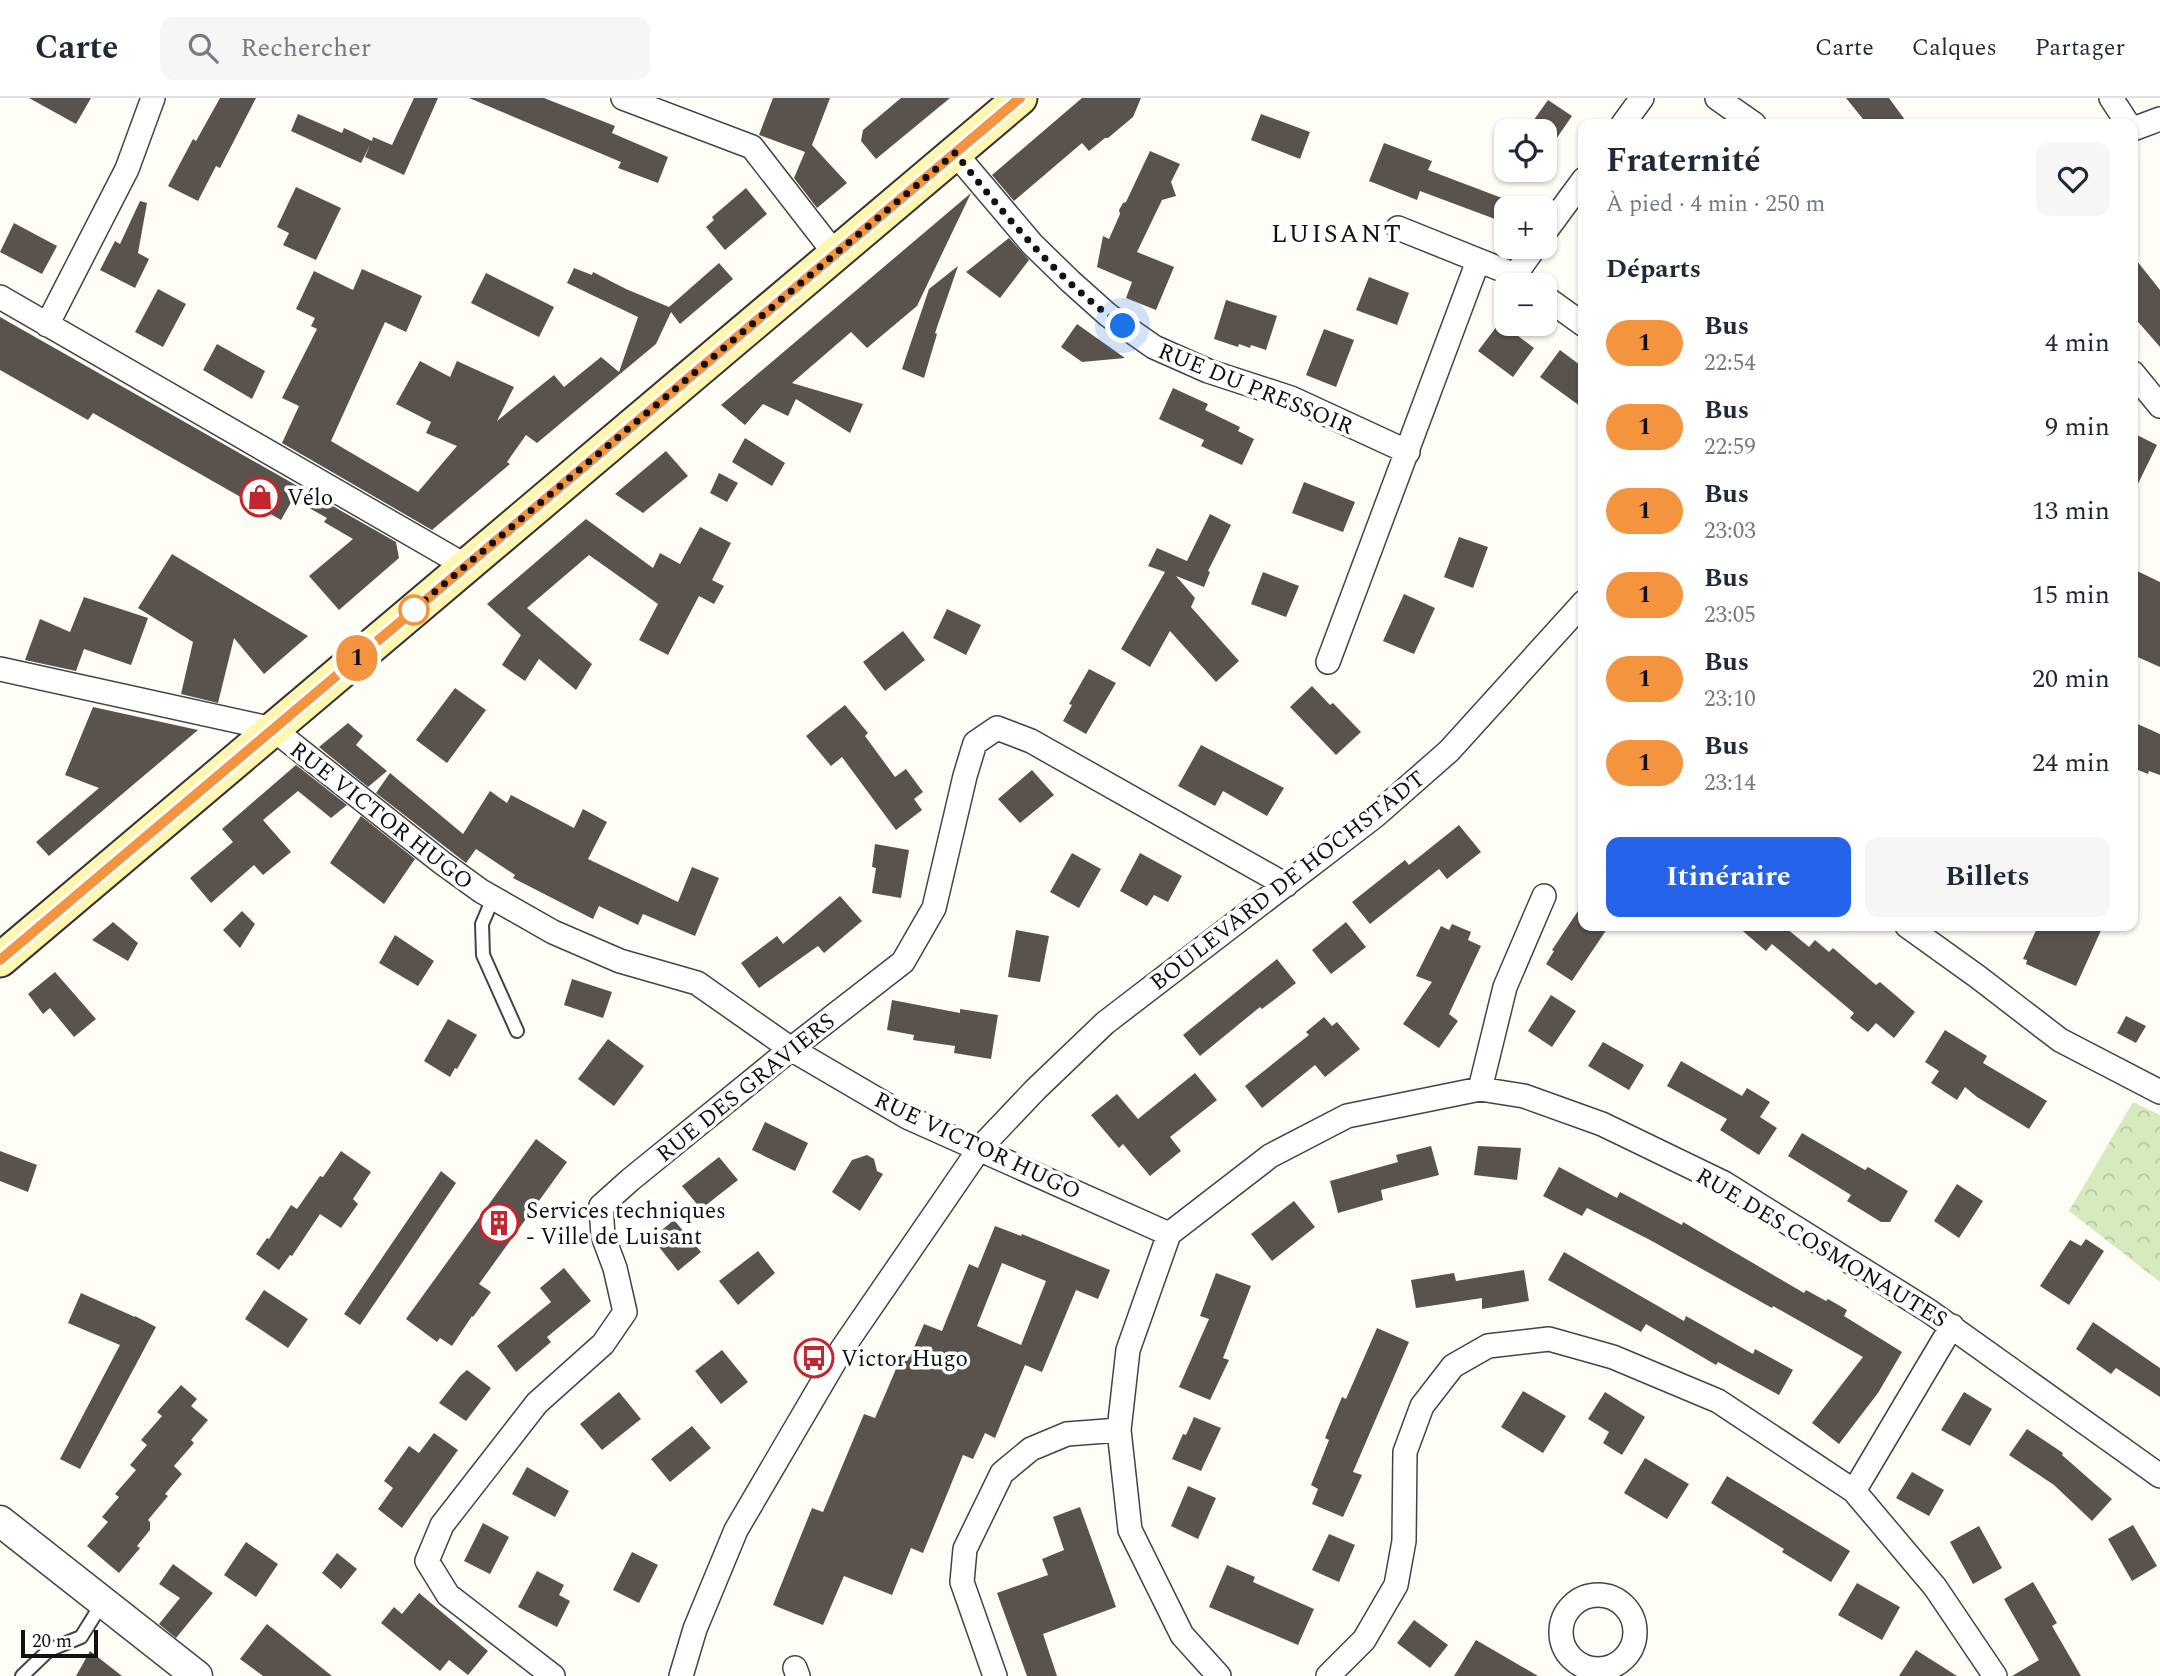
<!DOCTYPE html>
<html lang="fr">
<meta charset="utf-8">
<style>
body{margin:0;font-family:Spectral,serif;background:#f6f6f7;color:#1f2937;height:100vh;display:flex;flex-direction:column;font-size:26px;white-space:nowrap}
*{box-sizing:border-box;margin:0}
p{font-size:23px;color:#747a83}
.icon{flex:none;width:38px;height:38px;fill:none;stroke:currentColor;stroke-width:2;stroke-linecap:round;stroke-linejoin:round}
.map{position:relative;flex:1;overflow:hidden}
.panel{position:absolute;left:1578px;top:21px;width:560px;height:812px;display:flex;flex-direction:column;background:#fff;border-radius:14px;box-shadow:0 2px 5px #0004}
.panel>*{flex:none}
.badge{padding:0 14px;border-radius:23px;font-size:24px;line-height:46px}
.fabs{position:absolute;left:1494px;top:21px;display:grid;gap:14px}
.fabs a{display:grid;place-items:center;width:63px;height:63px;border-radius:14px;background:#fff;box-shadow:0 2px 5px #0004;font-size:35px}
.scale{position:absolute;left:21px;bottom:18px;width:77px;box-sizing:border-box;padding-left:7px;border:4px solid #111;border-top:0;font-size:19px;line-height:24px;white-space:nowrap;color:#111;-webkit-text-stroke:5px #fff;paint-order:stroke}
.you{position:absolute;width:35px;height:35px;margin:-18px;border:5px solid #fff;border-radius:50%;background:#1a73e8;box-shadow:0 0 0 10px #1a73e833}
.map>.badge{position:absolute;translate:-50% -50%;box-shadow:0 0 0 4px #fff}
h2{padding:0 28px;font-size:26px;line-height:63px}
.round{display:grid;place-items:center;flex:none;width:74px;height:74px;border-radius:14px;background:#f6f6f7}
.summary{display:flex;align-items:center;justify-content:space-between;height:119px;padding:0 28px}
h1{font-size:33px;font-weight:700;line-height:52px}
.primary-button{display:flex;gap:14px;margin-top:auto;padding:14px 28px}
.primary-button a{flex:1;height:80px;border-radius:14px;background:#2563eb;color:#fff;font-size:28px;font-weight:700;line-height:80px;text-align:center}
.primary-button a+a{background:#f6f6f7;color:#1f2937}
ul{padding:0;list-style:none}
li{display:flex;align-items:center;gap:21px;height:84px;padding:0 28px}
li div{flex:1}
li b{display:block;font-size:26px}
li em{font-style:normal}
li .badge{min-width:77px;font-weight:700;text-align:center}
header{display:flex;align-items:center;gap:42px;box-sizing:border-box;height:98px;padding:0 35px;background:#fff;border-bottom:2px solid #e0e1e3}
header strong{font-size:33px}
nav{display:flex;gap:38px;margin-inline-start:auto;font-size:24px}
.search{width:490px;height:63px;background:#f6f6f7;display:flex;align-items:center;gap:18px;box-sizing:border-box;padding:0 24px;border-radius:14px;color:#747a83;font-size:26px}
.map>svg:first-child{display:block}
</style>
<header>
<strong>Carte</strong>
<div class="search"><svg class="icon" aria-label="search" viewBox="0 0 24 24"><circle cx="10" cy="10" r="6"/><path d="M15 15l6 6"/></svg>Rechercher</div>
<nav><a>Carte</a><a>Calques</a><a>Partager</a></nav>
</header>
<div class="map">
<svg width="2160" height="1578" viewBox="0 0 2160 1578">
<defs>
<pattern id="park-crowns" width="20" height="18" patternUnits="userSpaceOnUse" patternTransform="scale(1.75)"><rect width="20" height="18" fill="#d5ebbd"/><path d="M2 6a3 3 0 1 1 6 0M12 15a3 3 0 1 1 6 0" fill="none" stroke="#b6c8a1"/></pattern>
</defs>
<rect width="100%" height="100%" fill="#fffdf5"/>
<path fill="url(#park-crowns)" d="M2133,1004L2160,1017V1184L2069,1113Z"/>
<path fill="#5a524d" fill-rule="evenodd" d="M29,0H91L76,26Z
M220,0H256L220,70L216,68L198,103L168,88L193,41L196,43Z
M414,0H438L404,77L365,59L370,47L361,65L291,33L298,16L342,35L344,30L372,43L373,39L392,47Z
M469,0H544L615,28L612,35L668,59L658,85L618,70L621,64Z
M773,0H830L812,47L847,85L817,110L794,80L805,54L759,37Z
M901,0H950L876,61L861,43L863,32Z
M1082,0H1141L1133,19L1108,40H1105L1089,53L1082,45L1014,103L992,77Z
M1846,0H1889L1908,26H1867Z
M1548,2L1572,18L1545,57V33H1526Z
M1261,16L1310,34L1300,61L1251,42Z
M1384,45L1432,63L1428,72L1502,100L1495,121L1420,93L1417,102L1369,83Z
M1150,53L1180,66L1171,84L1176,98L1162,102L1137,154L1174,169L1156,212L1126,200L1132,184L1097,169L1103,138L1109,141L1120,116L1119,112L1123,105L1126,104Z
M296,89L341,110L316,162L283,147L289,135L277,129Z
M746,90L767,116L725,152L706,129L714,122L712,119Z
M971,95L917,208L867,250L851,234L792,285L863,306L850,335L796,301L788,318L763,306L745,327L721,307Z
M140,103L147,105L138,155L149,161L135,190L100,172L115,143L120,146Z
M14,125L57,148L42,176L0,154Z
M1009,140L1029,162L1000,200L966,174Z
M2133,158L2160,192V249L2133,218Z
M719,165L733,181L680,226L671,214L656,246L537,345L526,337L507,364L510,366L432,432L282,345L299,308L282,300L317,231L311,228L315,220L296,211L314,173L353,192L362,171L422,198L406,234L385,224L331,343L418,394L457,348L426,335L431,324L396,306L420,263L450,279L457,263L514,289L497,323L554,277L564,289L601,259L619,274L638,219L567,185L574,170L592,177L593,174L626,191L669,209Z
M958,168L935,235L937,236L924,280L902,271L929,191Z
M486,175L554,209L539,239L471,205Z
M1369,179L1409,195L1397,227L1356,212Z
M158,191L186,206L163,249L135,234Z
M1226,202L1277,218L1266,252L1251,247L1250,250L1239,246L1238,249L1214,241Z
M0,219L396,444L399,460L339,512L309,478L353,441L324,424L327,420L293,401L281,422L93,315L88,322L0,272Z
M1500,224L1534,250L1513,279L1478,253Z
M1077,226L1125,260L1082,264L1061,249Z
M1324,231L1354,242L1336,289L1306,277Z
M217,246L265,273L252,301L203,272Z
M1560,252L1584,270V311L1540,279Z
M1173,290L1208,306L1205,312L1240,329L1238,333L1254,341L1242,367L1201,348L1204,342L1159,321Z
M2133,335L2157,347L2133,396Z
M745,340L785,365L772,388L732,364Z
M666,353L688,378L643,415L615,396Z
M719,375L738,385L727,404L710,395Z
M1304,384L1355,404L1343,434L1292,415Z
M1210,416L1231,427L1208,473L1210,474L1204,489L1176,478L1195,500L1191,509L1239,563L1216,584L1170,533L1150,569L1121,551L1165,474L1148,468L1157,450L1187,463Z
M586,421L653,470L660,455L680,466L700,429L731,445L712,482L724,488L714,506L699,498L668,557L639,542L658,506L589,457L527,510L592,566L576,592L539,561L525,583L502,567L521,537L487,506Z
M1459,439L1488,449L1473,490L1444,479Z
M172,456L308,538L264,576L234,540L218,605L181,596L193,544L138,510Z
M2133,471L2160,484V569L2133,557Z
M1263,474L1299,488L1286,519L1251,506Z
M1404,496L1435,510L1414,556L1383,543Z
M84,499L148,520L131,567L84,551L76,573L25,562L40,521L70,534Z
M947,511L981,527L966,557L933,540Z
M903,533L925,562L885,593L863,564Z
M1089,571L1116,585L1086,636L1063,623L1072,607L1069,606Z
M1312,588L1330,607L1333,605L1361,634L1336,657L1290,609Z
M455,590L486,612L447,665L416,642Z
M845,607L868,635L865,638L895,679L906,671L923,694L914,701L922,712L896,732L842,659L831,668L806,638Z
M93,609L198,632L49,758L36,744L99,690L65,677Z
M2133,624L2160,636V677L2149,673L2148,676L2133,670Z
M348,625L363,638L356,647L387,673L368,689L319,649Z
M1201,647L1284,690L1267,718L1223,693L1215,708L1178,688Z
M296,667L347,707L331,720L298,693L263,722L291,754L263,777L254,767L211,805L190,780L233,744L222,731Z
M1032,672L1054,697L1020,725L998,701Z
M390,675L463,736L490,693L507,705L511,697L574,730L583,711L607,724L588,761L678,804L692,769L719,780L695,838L643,816L638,827L599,808L593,821L513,780L515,777L476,751L466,765L376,695Z
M361,718L415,761L384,806L330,765Z
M1459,727L1481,754L1447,781L1439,771L1370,826L1352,804L1405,762L1409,767Z
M875,746L909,752L901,800L872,795L876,770L872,769Z
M1072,755L1101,771L1079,810L1050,794Z
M1140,755L1182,778L1168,804L1154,797L1147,808L1120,793Z
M840,798L862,823L824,855L818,848L759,890L741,865L777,838L783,846Z
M1584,804V828H1609L1572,883L1546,866L1554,853L1552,852Z
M242,813L255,826L240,850L223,832Z
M113,824L138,845L128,863L92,842Z
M1346,824L1366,849L1331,876L1312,852Z
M1452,826L1471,834L1468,842L1481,848L1449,916L1458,923L1439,950L1403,926L1432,884L1416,878L1441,828L1449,832Z
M1737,828H1788L1786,830L1809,849L1815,842L1829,854L1833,850L1876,887L1880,884L1915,914L1894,940L1876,925L1868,934L1850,920L1854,915L1772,846L1766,853Z
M2038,828H2103L2076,888L2026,866L2027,862L2023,861Z
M1016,832L1049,838L1040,884L1008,879Z
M395,837L434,863L418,888L379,865Z
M1277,861L1296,885L1262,911L1260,909L1200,958L1183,937Z
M55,874L96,921L74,939L50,910L43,916L28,896Z
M572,881L612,894L603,920L564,907Z
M1551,897L1576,913L1552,949L1528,933Z
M892,902L960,915V911L998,917L991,961L954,955L955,948L913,942L914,937L887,932Z
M2126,918L2146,928L2136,945L2117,935Z
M1324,919L1332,928L1337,924L1360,951L1325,979L1315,967L1262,1010L1245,988L1309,937L1306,934Z
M448,921L477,937L457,971L455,970L450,979L424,963Z
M1945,932L1987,958L1983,965L2047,1003L2029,1031L1977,999L1965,989L1957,1002L1931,985L1939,973L1925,964Z
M608,941L644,968L614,1008L578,981Z
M1603,944L1644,967L1629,992L1588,968Z
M1681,963L1742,998L1747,990L1770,1004L1760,1019L1777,1030L1759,1057L1720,1032L1727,1021L1667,988Z
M1195,975L1217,1002L1170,1039L1181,1053L1150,1078L1123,1046L1119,1050L1091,1017L1117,996L1138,1021Z
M765,1024L808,1045L795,1073L752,1052Z
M1802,1035L1865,1072L1868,1069L1908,1093L1890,1124H1881L1847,1103L1851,1097L1788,1058Z
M536,1041L567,1064L479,1186L491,1194L473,1219L472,1218L452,1248L440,1240L437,1244L406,1221Z
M1431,1048L1439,1077L1381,1092L1383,1102L1338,1115L1330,1083L1398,1064L1396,1057Z
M1478,1048L1521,1050L1517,1082L1474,1077Z
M0,1053L37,1067L28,1094L0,1083Z
M341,1053L371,1074L353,1101L358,1106L341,1130L320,1116L292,1158L290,1157L279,1172L256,1156L267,1140L269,1141L291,1107L297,1111L320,1078L323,1079Z
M867,1057L874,1061L877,1073L883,1076L860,1113L832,1094L852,1062Z
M719,1059L738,1082L701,1111L682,1088Z
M1559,1069L1617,1100L1620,1094L1682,1127L1683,1124L1804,1195L1806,1192L1826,1203L1828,1201L1847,1212L1844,1218L1902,1254L1878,1295L1839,1346L1812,1325L1863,1259L1773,1208L1772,1210L1650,1142L1587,1110L1582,1118L1543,1098Z
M441,1073L456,1085L360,1227L344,1216Z
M1957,1086L1983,1103L1959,1140L1934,1123Z
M1294,1103L1315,1129L1272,1163L1251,1136Z
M674,1122L701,1154L678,1173L652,1140Z
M995,1128L1021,1138L1022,1136L1110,1172L1098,1201L1076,1192L1042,1274L1025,1267L995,1340L985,1335L973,1361L963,1357L923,1455L911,1450L892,1497L844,1478L823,1527L773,1507L812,1410L823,1414L864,1316L875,1320L902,1257L910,1259L924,1226L942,1233L969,1166L978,1170ZM1002,1165L1046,1183L1021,1247L977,1228Z
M2086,1141L2104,1153L2069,1207L2040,1188L2070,1142L2081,1148Z
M758,1153L775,1175L738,1207L719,1183Z
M1564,1154L1684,1223L1686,1218L1753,1256L1755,1251L1793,1272L1779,1297L1718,1264L1716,1267L1646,1226L1641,1234L1548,1182Z
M564,1170L591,1203L547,1239L551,1244L516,1274L497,1248L551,1204L540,1190Z
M1524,1172L1529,1203L1482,1211V1200L1416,1210L1411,1182L1454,1175L1456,1183Z
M1216,1175L1251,1188L1223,1260L1229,1262L1210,1302L1179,1289L1209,1221L1200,1218Z
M264,1192L308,1221L288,1250L245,1221Z
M81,1195L135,1219V1218L156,1229L80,1371L60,1361L120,1247L68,1225Z
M2093,1224L2160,1270V1299L2116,1270L2111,1276L2076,1251Z
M1377,1230L1409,1244L1353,1374L1362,1377L1343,1419L1312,1406L1318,1391L1311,1387L1329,1342L1325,1340L1342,1299L1346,1301Z
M722,1252L748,1284L721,1306L695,1273Z
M467,1272L491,1290L466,1323L439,1305L460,1278Z
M181,1287L197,1301L191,1308L208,1322L191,1342L194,1345L174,1368L182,1376L165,1396L168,1398L148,1422L150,1424V1432L137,1448L140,1450L119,1475L87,1448L108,1424L102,1419L119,1399L115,1396L136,1372L130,1367L147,1347L141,1342L162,1318L157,1314Z
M1523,1293L1566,1318L1543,1355L1501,1329Z
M619,1294L641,1321L602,1352L580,1326Z
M1605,1294L1645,1319L1622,1357L1603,1345L1609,1334L1588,1321Z
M1964,1294L1992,1311L1970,1348L1941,1332Z
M1194,1319L1221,1330L1201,1373L1172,1361L1183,1336L1186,1337Z
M692,1328L711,1350L670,1384L651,1361Z
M2027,1331L2063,1355L2062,1357L2112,1401L2092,1423L2054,1387L2009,1357Z
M434,1335L458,1352L402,1430L378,1411L393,1390L384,1383L409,1348L419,1355Z
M1645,1360L1689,1386L1667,1421L1624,1395Z
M527,1369L569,1393L555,1419L512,1396Z
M1912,1374L1944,1392L1929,1418L1896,1400Z
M1727,1378L1850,1453L1831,1484L1782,1454L1784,1451L1711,1405Z
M1188,1388L1216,1400L1198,1441L1171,1428Z
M1080,1409L1116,1509L1043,1536L1057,1578H1027L997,1495L1048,1477L1042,1461L1064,1452L1053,1419Z
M483,1425L509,1439L490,1476L464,1463Z
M2133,1427L2157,1468L2132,1483L2108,1441Z
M1979,1428L2002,1470L1973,1486L1950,1444Z
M1329,1436L1355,1447L1339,1484L1312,1472Z
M246,1444L278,1466L256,1499L224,1477Z
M632,1454L658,1467L639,1505L613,1492Z
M337,1455L357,1471L341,1491L322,1475Z
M173,1466L213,1495L176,1540L159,1526L180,1500L159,1486Z
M1227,1467L1255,1479L1253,1484L1314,1511L1298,1547L1209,1509Z
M537,1473L564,1487L559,1497L570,1503L557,1529L518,1509Z
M2033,1484L2057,1525L2052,1528L2081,1578H2012L2039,1562L2004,1501Z
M1857,1485L1900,1509L1882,1542L1838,1517Z
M419,1495L488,1553L468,1577L449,1562L440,1573L381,1525L394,1509L402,1516Z
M1414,1522L1448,1547L1430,1570L1397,1545Z
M267,1526L332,1578H263L240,1561Z
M1476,1542L1538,1578H1454Z
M1916,1552L1957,1578H1899Z
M90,1553L122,1578H76Z"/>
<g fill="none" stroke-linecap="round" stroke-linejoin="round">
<defs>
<path id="service" d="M493,800L482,826L483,857L517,933
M22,1578L49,1552L81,1539L103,1504"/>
<path id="minor" d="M623,0L752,49L836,157
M1717,0L1754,26
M2111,0L2128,26
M1623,26L1642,0
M2133,31L2160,21
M955,55L1032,146L1070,183L1108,217L1154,249L1208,273L1291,300L1408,354
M1398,130L1515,177L1529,187
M1545,134L1584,81
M1515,177L1535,149
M0,199L466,468
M1545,199L1584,227
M47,227L127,71L153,0
M2133,275L2160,308
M1328,564L1478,163
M0,571L273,631L441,764L481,793L553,834L620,863L697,885L791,951L909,1020L1169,1136
M1907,828L1978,879L2060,942L2160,994
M1480,991L1505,889L1544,798
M1854,1393L1952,1228
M1561 1534a37 37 0 1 1 74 0a37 37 0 1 1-74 0Z
M795,1570L798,1578
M553,1578L448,1497L427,1463L442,1427L537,1305L603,1246L625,1214L615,1170L603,1138L601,1108L630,1082L791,951L903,864L934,810L965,678L975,645L997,630L1031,643L1286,787
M681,1578L695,1531L736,1432L842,1251L980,1050L1035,992L1105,925L1375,718L1449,653L1584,504
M995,1578L962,1484L965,1451L1002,1375L1031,1351L1067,1336L1119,1332
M1219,1578L1182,1537L1130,1432L1119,1332L1128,1252L1169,1136L1270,1058L1347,1018L1480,991L1524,998L1602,1026L1724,1085L1929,1213L2160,1378
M1328,1578L1364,1542L1396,1487L1404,1443L1405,1354L1422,1308L1453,1268L1488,1248L1549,1241L1613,1259L1718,1303L1854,1393L1935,1489L1995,1578"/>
<path id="tertiary" d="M0,1423L197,1578"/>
<path id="secondary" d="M0,862L1020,0"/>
</defs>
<use href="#service" stroke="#444" stroke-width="16"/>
<use href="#minor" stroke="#444" stroke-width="26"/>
<use href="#tertiary" stroke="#444" stroke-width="33"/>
<use href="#secondary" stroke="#333" stroke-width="37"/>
<use href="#service" stroke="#fff" stroke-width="12"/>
<use href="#minor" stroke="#fff" stroke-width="23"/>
<use href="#tertiary" stroke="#fff" stroke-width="30"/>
<use href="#secondary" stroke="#fff6b0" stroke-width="33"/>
</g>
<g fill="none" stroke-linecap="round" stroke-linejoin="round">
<defs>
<path id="line" d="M0,862L1020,0"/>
</defs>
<use href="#line" stroke="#fff" stroke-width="16"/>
<use href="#line" stroke="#f4943f" stroke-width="10"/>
<path stroke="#111" stroke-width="7" stroke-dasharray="0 12.6" d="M414,512L405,519L955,55C1005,117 1057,182 1123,228"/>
</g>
<defs>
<symbol id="shop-ring" viewBox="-11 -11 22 22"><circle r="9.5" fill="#fff" stroke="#c4262e" stroke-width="1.5"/><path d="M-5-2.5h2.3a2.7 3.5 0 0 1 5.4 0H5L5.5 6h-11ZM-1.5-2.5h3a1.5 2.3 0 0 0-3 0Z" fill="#c4262e"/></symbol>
<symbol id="building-ring" viewBox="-11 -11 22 22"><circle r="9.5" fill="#fff" stroke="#c4262e" stroke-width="1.5"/><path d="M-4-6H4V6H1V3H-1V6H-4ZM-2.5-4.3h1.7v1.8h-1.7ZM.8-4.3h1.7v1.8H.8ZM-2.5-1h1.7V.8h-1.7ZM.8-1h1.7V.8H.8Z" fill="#c4262e"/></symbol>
<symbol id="bus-ring" viewBox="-11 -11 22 22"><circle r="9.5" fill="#fff" stroke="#c4262e" stroke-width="1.5"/><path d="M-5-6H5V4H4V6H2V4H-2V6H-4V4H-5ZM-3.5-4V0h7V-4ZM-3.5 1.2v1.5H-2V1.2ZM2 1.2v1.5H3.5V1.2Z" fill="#c4262e"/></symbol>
</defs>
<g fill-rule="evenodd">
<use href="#shop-ring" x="238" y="377" width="44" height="44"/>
<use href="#building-ring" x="477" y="1103" width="44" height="44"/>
<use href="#bus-ring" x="792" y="1238" width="44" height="44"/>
</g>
<circle fill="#fff" stroke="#f4943f" stroke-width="3.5" cx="414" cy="512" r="14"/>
<g text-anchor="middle" stroke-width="7" stroke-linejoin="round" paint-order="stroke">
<g font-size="23" fill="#111" stroke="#fff">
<text transform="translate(1256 290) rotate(22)" y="8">RUE DU PRESSOIR</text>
<text transform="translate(382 717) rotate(38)" y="8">RUE VICTOR HUGO</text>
<text transform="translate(1287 782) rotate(-38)" y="8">BOULEVARD DE HOCHSTADT</text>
<text transform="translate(745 989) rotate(-39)" y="8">RUE DES GRAVIERS</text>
<text transform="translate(978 1047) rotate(25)" y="8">RUE VICTOR HUGO</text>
<text transform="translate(1822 1149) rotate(31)" y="8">RUE DES COSMONAUTES</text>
</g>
<g font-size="23" fill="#111" stroke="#fff" text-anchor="start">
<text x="287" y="407">Vélo</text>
<text x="526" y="1120">Services techniques<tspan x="526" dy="26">- Ville de Luisant</tspan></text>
<text x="841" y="1268">Victor Hugo</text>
</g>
<g font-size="26" letter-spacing="2" fill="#111" stroke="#fff">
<text x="1337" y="144">LUISANT</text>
</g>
</g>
</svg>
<div class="fabs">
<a><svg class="icon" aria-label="locate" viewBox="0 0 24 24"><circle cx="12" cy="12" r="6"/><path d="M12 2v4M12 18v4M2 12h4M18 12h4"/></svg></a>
<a>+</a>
<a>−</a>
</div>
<div class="scale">20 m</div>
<div class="you" style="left:1123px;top:228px"></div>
<b class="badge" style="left:357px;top:560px;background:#f4943f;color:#111">1</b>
<section class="panel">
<div class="summary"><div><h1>Fraternité</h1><p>À pied · 4 min · 250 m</p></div><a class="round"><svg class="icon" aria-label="heart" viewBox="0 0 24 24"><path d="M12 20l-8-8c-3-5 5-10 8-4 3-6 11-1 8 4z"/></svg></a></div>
<h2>Départs</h2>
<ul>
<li><span class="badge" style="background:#f4943f;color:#111">1</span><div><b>Bus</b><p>22:54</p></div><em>4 min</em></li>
<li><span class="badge" style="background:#f4943f;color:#111">1</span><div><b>Bus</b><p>22:59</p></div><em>9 min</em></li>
<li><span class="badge" style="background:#f4943f;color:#111">1</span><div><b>Bus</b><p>23:03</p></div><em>13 min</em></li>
<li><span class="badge" style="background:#f4943f;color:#111">1</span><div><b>Bus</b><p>23:05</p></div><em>15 min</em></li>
<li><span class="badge" style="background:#f4943f;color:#111">1</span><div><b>Bus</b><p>23:10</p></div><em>20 min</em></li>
<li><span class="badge" style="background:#f4943f;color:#111">1</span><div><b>Bus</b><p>23:14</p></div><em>24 min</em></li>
</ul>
<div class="primary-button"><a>Itinéraire</a><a>Billets</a></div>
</section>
</div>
